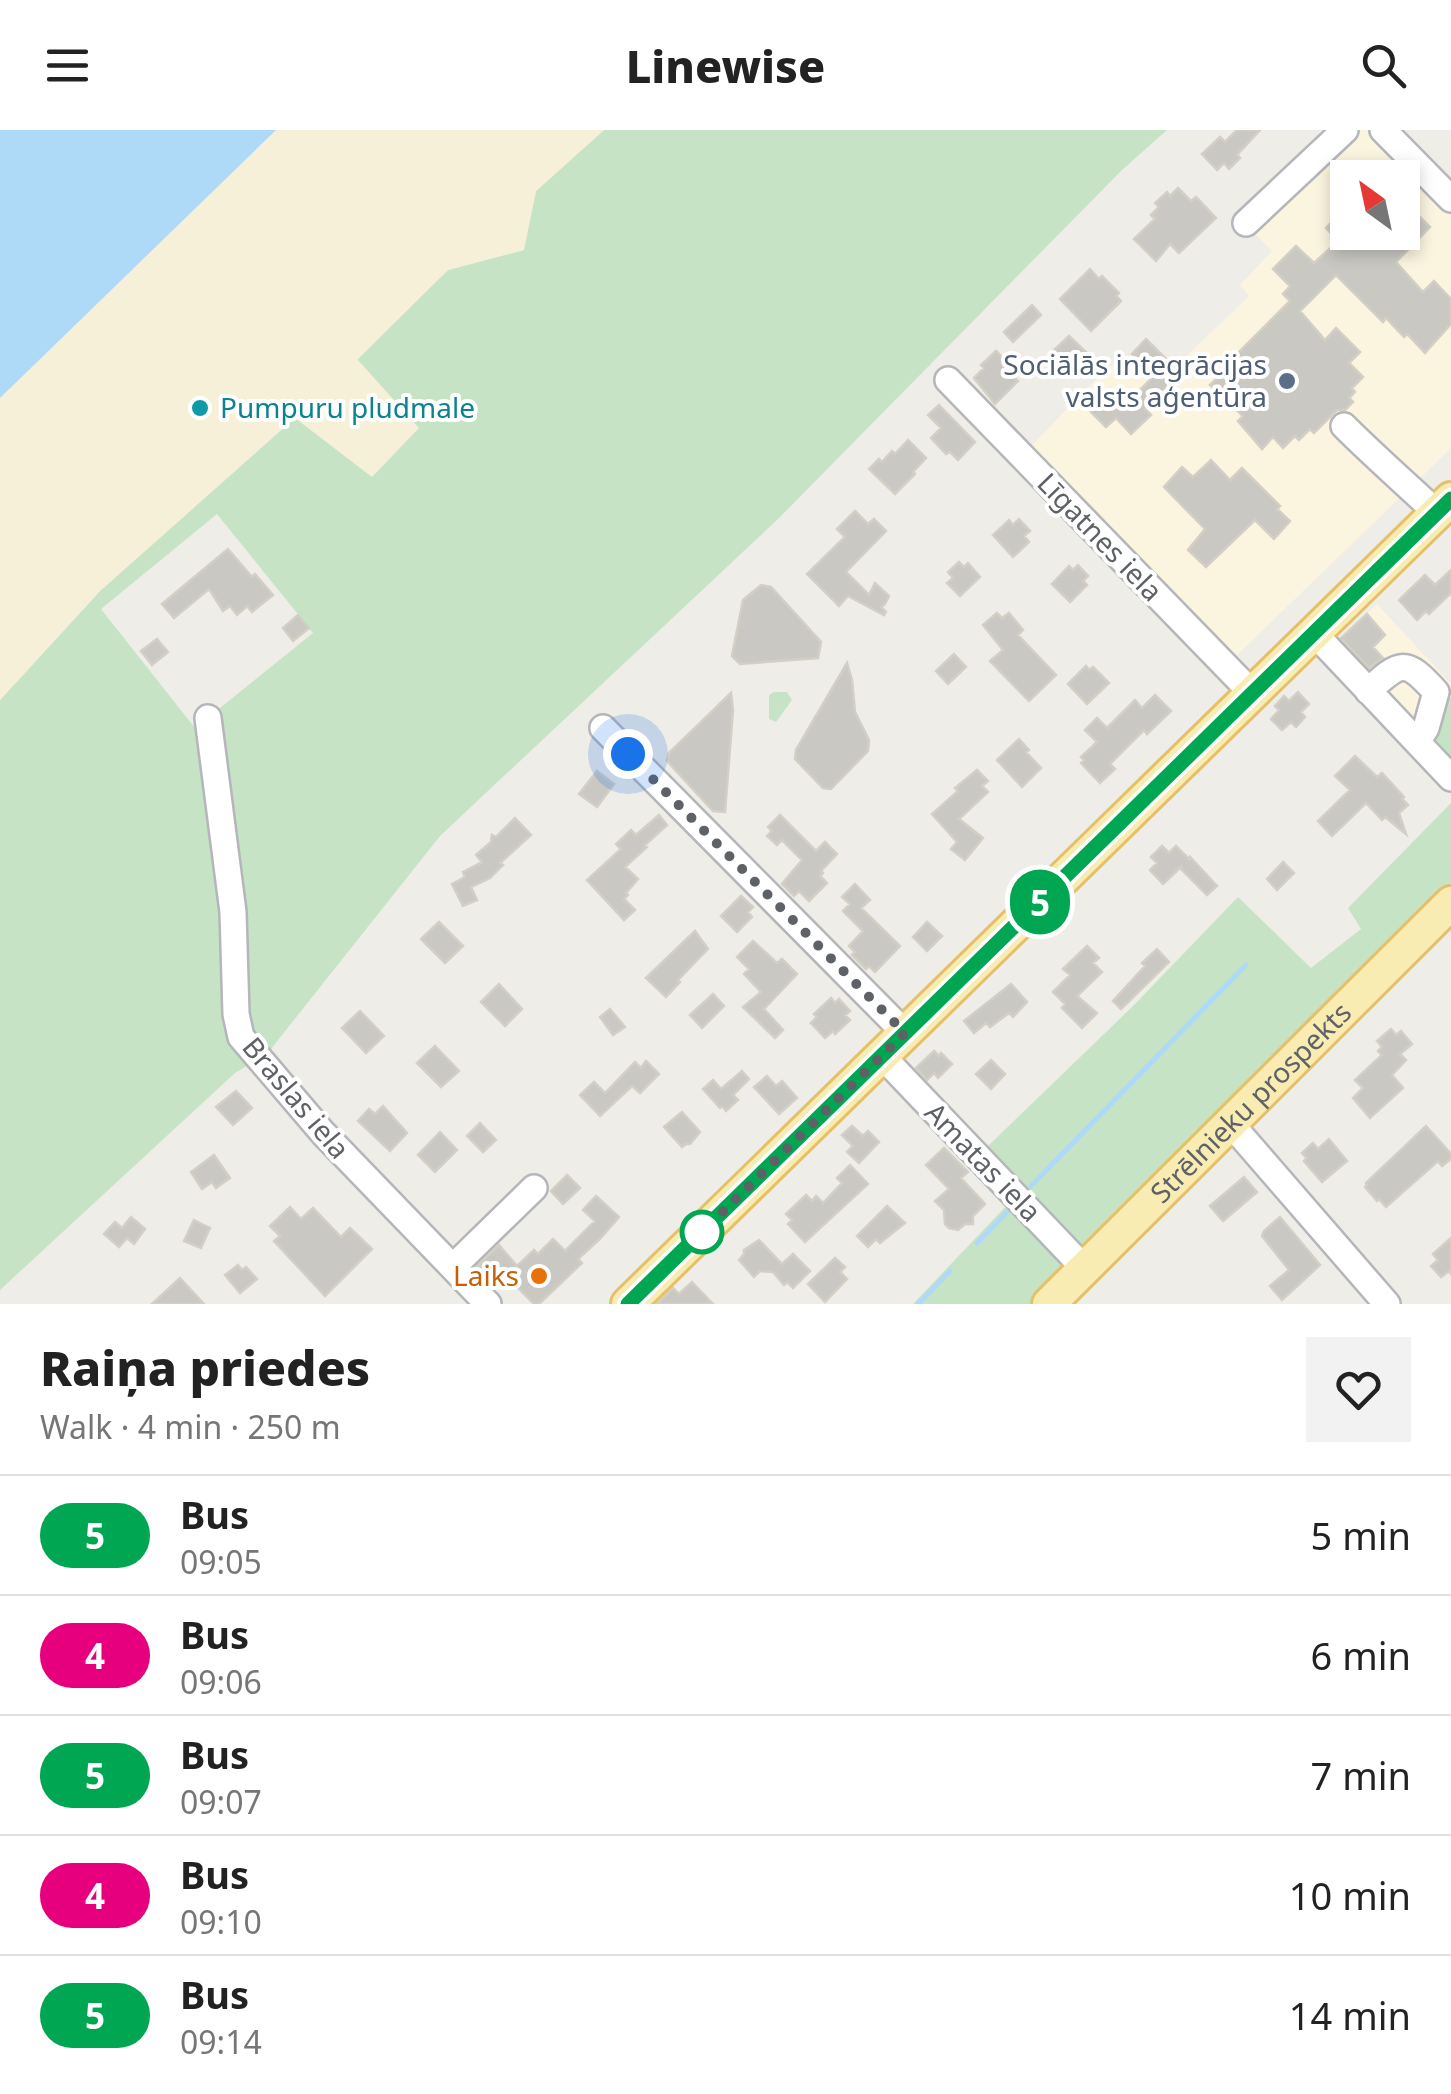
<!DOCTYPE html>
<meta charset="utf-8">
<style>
body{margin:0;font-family:"Noto Sans",sans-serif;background:#f2f2f2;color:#222;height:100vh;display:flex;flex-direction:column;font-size:38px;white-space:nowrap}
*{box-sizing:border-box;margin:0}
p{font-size:32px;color:#767676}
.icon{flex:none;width:55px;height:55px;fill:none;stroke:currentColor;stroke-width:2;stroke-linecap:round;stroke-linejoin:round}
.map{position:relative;height:1174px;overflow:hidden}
.sheet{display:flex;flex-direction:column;background:#fff;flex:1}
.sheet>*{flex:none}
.badge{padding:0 20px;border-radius:32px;font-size:35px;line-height:65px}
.needle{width:65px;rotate:327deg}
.controls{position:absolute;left:1330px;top:30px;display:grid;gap:20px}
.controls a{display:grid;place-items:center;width:90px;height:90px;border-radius:0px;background:#fff;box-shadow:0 5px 15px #0003;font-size:50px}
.you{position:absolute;width:50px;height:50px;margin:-25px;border:8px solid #fff;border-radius:50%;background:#1a73e8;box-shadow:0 0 0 15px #1a73e833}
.map>.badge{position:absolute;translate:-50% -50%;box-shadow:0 0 0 5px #fff}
.round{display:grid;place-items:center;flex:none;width:105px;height:105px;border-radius:0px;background:#f2f2f2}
.headline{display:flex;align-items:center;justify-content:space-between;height:170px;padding:0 40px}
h1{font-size:48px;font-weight:800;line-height:75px}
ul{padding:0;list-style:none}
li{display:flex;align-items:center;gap:30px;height:120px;padding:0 40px;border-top:2px solid #e0e0e0}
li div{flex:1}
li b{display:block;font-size:38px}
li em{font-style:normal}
li .badge{min-width:110px;font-weight:700;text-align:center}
header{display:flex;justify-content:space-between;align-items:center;height:130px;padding:0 40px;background:#fff;font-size:45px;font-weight:800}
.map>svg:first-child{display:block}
</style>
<header><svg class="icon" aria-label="menu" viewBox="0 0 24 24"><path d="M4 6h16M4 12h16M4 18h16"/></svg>Linewise<svg class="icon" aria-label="search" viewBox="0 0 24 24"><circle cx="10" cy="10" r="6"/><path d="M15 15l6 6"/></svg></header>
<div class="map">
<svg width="1451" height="1174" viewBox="0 0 1451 1174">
<rect width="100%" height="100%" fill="#efede7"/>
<path fill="#fbf4df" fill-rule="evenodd" d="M1358,0H1367L1451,85V318L1234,528L1029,318L1106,239L1132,224L1146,209L1175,237L1249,166L1240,155L1272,121L1252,101ZM1348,48H1402V102H1348Z
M1377,474L1451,554V567L1415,601L1335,513Z"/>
<path fill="#c6e4c5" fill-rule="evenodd" d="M604,0H1167L1122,40L778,389L440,706L267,924L235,943L0,1160V570L100,461L295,287L372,346L357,230L448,140L523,120L536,61ZM217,384L313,503L195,598L101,479Z
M774,562H787L792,570L776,592L769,589V565Z
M1451,567V637L1415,601Z
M1451,673V760L1087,1120L1079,1118L985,1019L1134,875L1238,767L1311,838L1361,799L1348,778Z
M1007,1075L1065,1130L1066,1142L1033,1174H913Z"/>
<path fill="#f7f0d9" d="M276,0H604L536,61L524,120L448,140L357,229L419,298L372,347L295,288L100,461L0,570V268Z"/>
<path fill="#aed9f7" d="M0,0H276L0,268Z"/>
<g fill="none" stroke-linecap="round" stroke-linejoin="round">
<path stroke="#aed9f7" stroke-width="5" d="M1031,1056L1246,835
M977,1113L1010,1079
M918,1174L950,1141"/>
</g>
<path fill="#cac8c3" stroke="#d3cfc5" stroke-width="2.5" d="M1237,0H1260L1237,25L1240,28L1229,39L1224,33L1217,40L1202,24L1220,7L1225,12Z
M1178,58L1191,71L1196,67L1216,88L1179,123L1170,114L1156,131L1134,109L1155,89L1151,85L1159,77L1155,73L1167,62L1170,66Z
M1402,69L1430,97L1396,132L1423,162L1434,151L1451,169V194L1425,223L1407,204L1404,207L1386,188L1383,192L1336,145L1300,181L1325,210L1336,198L1360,222L1349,233L1363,247L1352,258L1355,262L1349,268L1353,272L1345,280H1337L1314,303L1310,299L1299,310L1295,306L1283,318L1273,307L1262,319L1238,291L1243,286L1210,255L1235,230L1233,228L1290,171L1283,164L1290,156L1273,139L1296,116L1314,133L1338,111L1326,98L1348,75V102H1402Z
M1090,139L1099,149L1102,146L1119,163L1116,166L1121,171L1091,201L1060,169Z
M1032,175L1041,185L1013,212L1004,202Z
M1069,206L1090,226L1076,239L1069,232L1066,236L1052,222Z
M1146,209L1180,243L1145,279L1151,285L1131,304L1116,288L1106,297L1091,282L1110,263L1122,274L1131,265L1133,267L1154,246L1132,224Z
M996,221L1006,231L1002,235L1018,251L995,274L974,248L984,238L981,235Z
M939,275L975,312L958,330L950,322L946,324L931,308L941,298L928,285Z
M908,310L926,328L913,342L915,344L895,364L869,339L879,329L882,332L892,321L895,324Z
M1211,330L1230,350L1242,338L1280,376L1277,379L1290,391L1274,409L1255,390L1206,437L1188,420L1205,399L1164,357L1182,337L1193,347Z
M855,381L868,394L874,389L886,401L846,442L869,465L875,453L889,466L885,474L881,477L886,482L884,485L848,466L839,476L807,444L845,407L837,399Z
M1019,389L1030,401L1024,406L1029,412L1013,427L993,405L1009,390L1013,395Z
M228,419L252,447L255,444L273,465L252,482L247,476L237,485L230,476L223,481L209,459L174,488L162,474Z
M959,432L964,437L968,433L980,447L960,466L947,453L953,448L948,442Z
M1078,435L1088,446L1083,451L1087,455L1070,472L1052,454L1069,436L1073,440Z
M1451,440V463L1429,484L1426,481L1417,490L1399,470L1425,445L1435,455Z
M761,455L771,457L821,512L818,528L740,534L732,526L743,470Z
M997,483L1002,488L1009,483L1023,500L1018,505L1056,545L1029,571L990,531L1003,520L983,495Z
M1367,484L1385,505L1373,517L1383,528L1369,538L1341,508Z
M298,485L309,498L293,511L283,498Z
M157,509L168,522L152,535L141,521Z
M954,524L966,537L948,554L936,541Z
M847,533L852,550L855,582L869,610L868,621L831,659L823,658L795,629L796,620Z
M1086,536L1089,540L1093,537L1109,553L1087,574L1068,554Z
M1298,562L1309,574L1301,582L1305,587L1296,597L1291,592L1282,600L1271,589L1279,580L1275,576L1284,566L1289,571Z
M731,563L733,580L725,682L713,681L667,631L669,623Z
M1155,565L1171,581L1147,604L1144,600L1110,634L1115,639L1100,653L1081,633L1084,630L1081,627L1097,612L1085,600L1097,588L1107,598L1135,570L1142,578Z
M1019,609L1029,620L1026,622L1041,638L1022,657L997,630Z
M1355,626L1377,647L1382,643L1404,667L1402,669L1408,675L1399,683L1406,704L1385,687L1382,690L1366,673L1332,706L1318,691L1350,660L1335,646Z
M977,640L988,651L982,656L988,662L959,689L983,708L965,730L951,719L957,712L932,684L958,661L955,658Z
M597,641L614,654L597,677L579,664Z
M659,685L667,695L645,715L647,717L625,737L638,749L626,763L628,765L624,769L635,780L624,790L587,750L621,719L616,714L631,700L636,705Z
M780,685L816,721L825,712L837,724L821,741L823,743L820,746L827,753L809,771L799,761L794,766L782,754L802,730L782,710L777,715L767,706L772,701L768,697Z
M515,688L531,705L500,733L503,735L490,748L471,757L477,770L463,776L452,754L465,747L463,742L482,732L476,725L491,712L492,705L496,707Z
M1162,716L1169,723L1176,716L1189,729L1190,727L1217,756L1207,765L1180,738L1182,736L1163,754L1150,740L1157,733L1151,727Z
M1283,732L1294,743L1277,760L1267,749Z
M855,754L870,770L861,778L900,816L875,842L869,836L866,839L852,825L855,822L849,816L863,801L843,781L850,774L842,767Z
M741,766L753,777L748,782L752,787L737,802L721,786Z
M439,792L463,816L445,833L421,809Z
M927,792L942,806L927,821L913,807Z
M695,801L708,819L678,850L680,852L666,867L646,848Z
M753,811L777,833L782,829L797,844L764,879L783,900L775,908L743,877L761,862L744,844L749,839L737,827Z
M1087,816L1099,828L1093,833L1102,842L1077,866L1097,883L1082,898L1062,878L1065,874L1053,862L1070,845L1063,839Z
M1157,819L1169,832L1121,879L1113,871L1145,836L1142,833Z
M499,854L522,879L505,896L481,872Z
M1011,854L1027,872L1013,887L1009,883L990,897L986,893L974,903L964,891Z
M713,864L724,876L702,898L690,885Z
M831,868L835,873L839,869L850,881L845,885L850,890L835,904L833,901L825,908L811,893L817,887L814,884Z
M610,879L625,897L613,905L600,887Z
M360,881L384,906L366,923L342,898Z
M1391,899L1396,905L1401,901L1412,914L1400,924L1406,930L1392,945L1403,958L1370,988L1353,968L1363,958L1355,950L1382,925L1378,921L1382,917L1377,911Z
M435,916L459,941L441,957L417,933Z
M934,921L939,926L941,923L952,934L938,948L934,943L927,950L916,938Z
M991,930L1005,944L991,959L976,944Z
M646,931L659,944L640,963L632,956L600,986L580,965L594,952L605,963L635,932L641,938Z
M742,941L749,949L733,965L738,970L726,981L722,976L720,978L703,959L713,950L721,959Z
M767,946L776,956L782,951L797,968L779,984L754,957Z
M236,961L252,978L233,995L216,977Z
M383,976L407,1003L390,1021L358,991L369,979L375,984Z
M682,982L700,1002L690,1014H686L682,1017L664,997Z
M480,993L496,1010L483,1022L467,1006Z
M852,996L863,1006L868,1001L879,1012L859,1033L847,1022L853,1016L842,1005Z
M1426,996L1451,1024V1029L1442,1036L1438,1031L1386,1077L1379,1069L1377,1071L1365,1057L1367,1055L1366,1053Z
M440,1002L457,1020L435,1042L418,1025Z
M1329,1009L1347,1031L1322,1052L1304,1031L1307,1028L1302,1023L1313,1013L1318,1019Z
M944,1018L968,1042L961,1048L985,1074L973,1086V1094H965L958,1100L949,1098L945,1094L944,1080L935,1071L949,1059L926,1035Z
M214,1025L230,1048L216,1058L212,1052L202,1059L191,1042Z
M850,1035L868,1054L805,1112L788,1094L792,1090L786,1084L806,1065L812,1071L816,1066L823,1073L842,1053L837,1048Z
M567,1045L580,1058L563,1074L551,1061Z
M1244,1047L1257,1062L1223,1091L1210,1076Z
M596,1066L619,1087L600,1109L578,1129L582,1133L539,1174H534L494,1134L483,1145L476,1137L499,1115L517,1136L534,1120L538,1124L553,1109L565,1121L595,1091L583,1080Z
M887,1076L905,1093L880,1113L876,1109L868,1117L857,1106Z
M290,1077L301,1089L313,1078L341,1107L350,1098L372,1119L325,1166L274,1111L280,1106L270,1096Z
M131,1087L145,1099L134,1114L127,1108L119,1117L104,1104L115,1092L122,1098Z
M1280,1087L1320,1135L1282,1170L1270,1156L1289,1140L1262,1106L1264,1101Z
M194,1090L210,1098L201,1118L184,1111Z
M1451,1108V1144L1449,1141L1441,1147L1431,1136L1438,1130L1433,1124Z
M759,1110L782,1134L793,1124L810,1141L793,1158L787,1152L784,1155L773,1142L760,1141L754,1147L739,1130L744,1124V1120Z
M835,1128L845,1137L840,1142L847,1149L825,1172L808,1154Z
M238,1135L242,1140L246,1137L257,1149L240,1163L225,1145Z
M180,1148L204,1174H152Z
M692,1152L713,1174H657L673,1158L679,1164Z"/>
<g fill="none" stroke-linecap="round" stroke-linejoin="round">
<defs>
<path id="minor" d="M1383,0L1451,69
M1246,93L1345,0
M948,250L1252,563
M1344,296C1374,326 1406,354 1437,383
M1314,503L1451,648
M1368,561C1401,531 1405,528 1436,562L1426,598L1417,612
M208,588L233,782L236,884L241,907L323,1003L488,1174
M603,598L905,903
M882,926L1084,1138
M1230,993L1387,1174
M453,1137L534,1058"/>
<g id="major">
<path d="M628,1174L1451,369"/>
<path id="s1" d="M1049,1174L1451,773"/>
</g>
</defs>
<use href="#minor" stroke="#b4b6ba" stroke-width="30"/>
<use href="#major" stroke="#e5c069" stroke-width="38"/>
<use href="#minor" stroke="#fff" stroke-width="25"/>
<use href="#major" stroke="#f8ecb2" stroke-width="32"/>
</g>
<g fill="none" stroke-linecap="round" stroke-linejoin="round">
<defs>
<path id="line" d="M628,1174L1451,369"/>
</defs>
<use href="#line" stroke="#fff" stroke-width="22"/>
<use href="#line" stroke="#00a651" stroke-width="15"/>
<path stroke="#5e6165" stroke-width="10" stroke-dasharray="0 18" d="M628,624L905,903L702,1102"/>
</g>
<circle fill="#5c6f8a" stroke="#fff" stroke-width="4" cx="1287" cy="251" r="10"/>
<circle fill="#0f9aa8" stroke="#fff" stroke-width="4" cx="200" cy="278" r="10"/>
<circle fill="#fff" stroke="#00a651" stroke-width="5" cx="702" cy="1102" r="20"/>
<circle fill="#e8710a" stroke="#fff" stroke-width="4" cx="539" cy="1146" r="10"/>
<g text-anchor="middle" stroke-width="8" stroke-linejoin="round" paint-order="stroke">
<g font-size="28" fill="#4e5e75" stroke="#fff" text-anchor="end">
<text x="1267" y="245">Sociālās integrācijas<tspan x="1267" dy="32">valsts aģentūra</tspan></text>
</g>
<g font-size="28" fill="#0d838f" stroke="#fff" text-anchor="start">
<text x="220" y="288">Pumpuru pludmale</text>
</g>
<g font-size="28" fill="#5e6165" stroke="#fff">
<text transform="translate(1100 407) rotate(46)" y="10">Līgatnes iela</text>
<text transform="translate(296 968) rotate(50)" y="10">Braslas iela</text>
<text dy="10" stroke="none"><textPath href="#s1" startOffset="285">Strēlnieku prospekts</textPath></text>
<text transform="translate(983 1032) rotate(46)" y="10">Amatas iela</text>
</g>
<g font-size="28" fill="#c56008" stroke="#fff" text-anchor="end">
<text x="519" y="1156">Laiks</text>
</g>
</g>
</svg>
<div class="controls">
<a><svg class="needle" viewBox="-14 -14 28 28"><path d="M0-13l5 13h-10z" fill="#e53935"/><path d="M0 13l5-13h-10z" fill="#767676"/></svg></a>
</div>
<div class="you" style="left:628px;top:624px"></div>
<b class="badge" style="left:1040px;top:772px;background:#00a651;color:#fff">5</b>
</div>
<section class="sheet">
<div class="headline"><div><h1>Raiņa priedes</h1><p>Walk · 4 min · 250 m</p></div><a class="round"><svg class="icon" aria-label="heart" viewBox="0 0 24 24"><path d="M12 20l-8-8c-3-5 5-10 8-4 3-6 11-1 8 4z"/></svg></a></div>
<ul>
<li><span class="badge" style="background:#00a651;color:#fff">5</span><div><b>Bus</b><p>09:05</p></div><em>5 min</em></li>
<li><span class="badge" style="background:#e6007e;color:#fff">4</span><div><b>Bus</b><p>09:06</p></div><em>6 min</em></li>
<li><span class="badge" style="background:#00a651;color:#fff">5</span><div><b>Bus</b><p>09:07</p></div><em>7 min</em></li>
<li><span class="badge" style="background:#e6007e;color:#fff">4</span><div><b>Bus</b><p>09:10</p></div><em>10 min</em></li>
<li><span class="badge" style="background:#00a651;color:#fff">5</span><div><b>Bus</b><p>09:14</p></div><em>14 min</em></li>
</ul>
</section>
